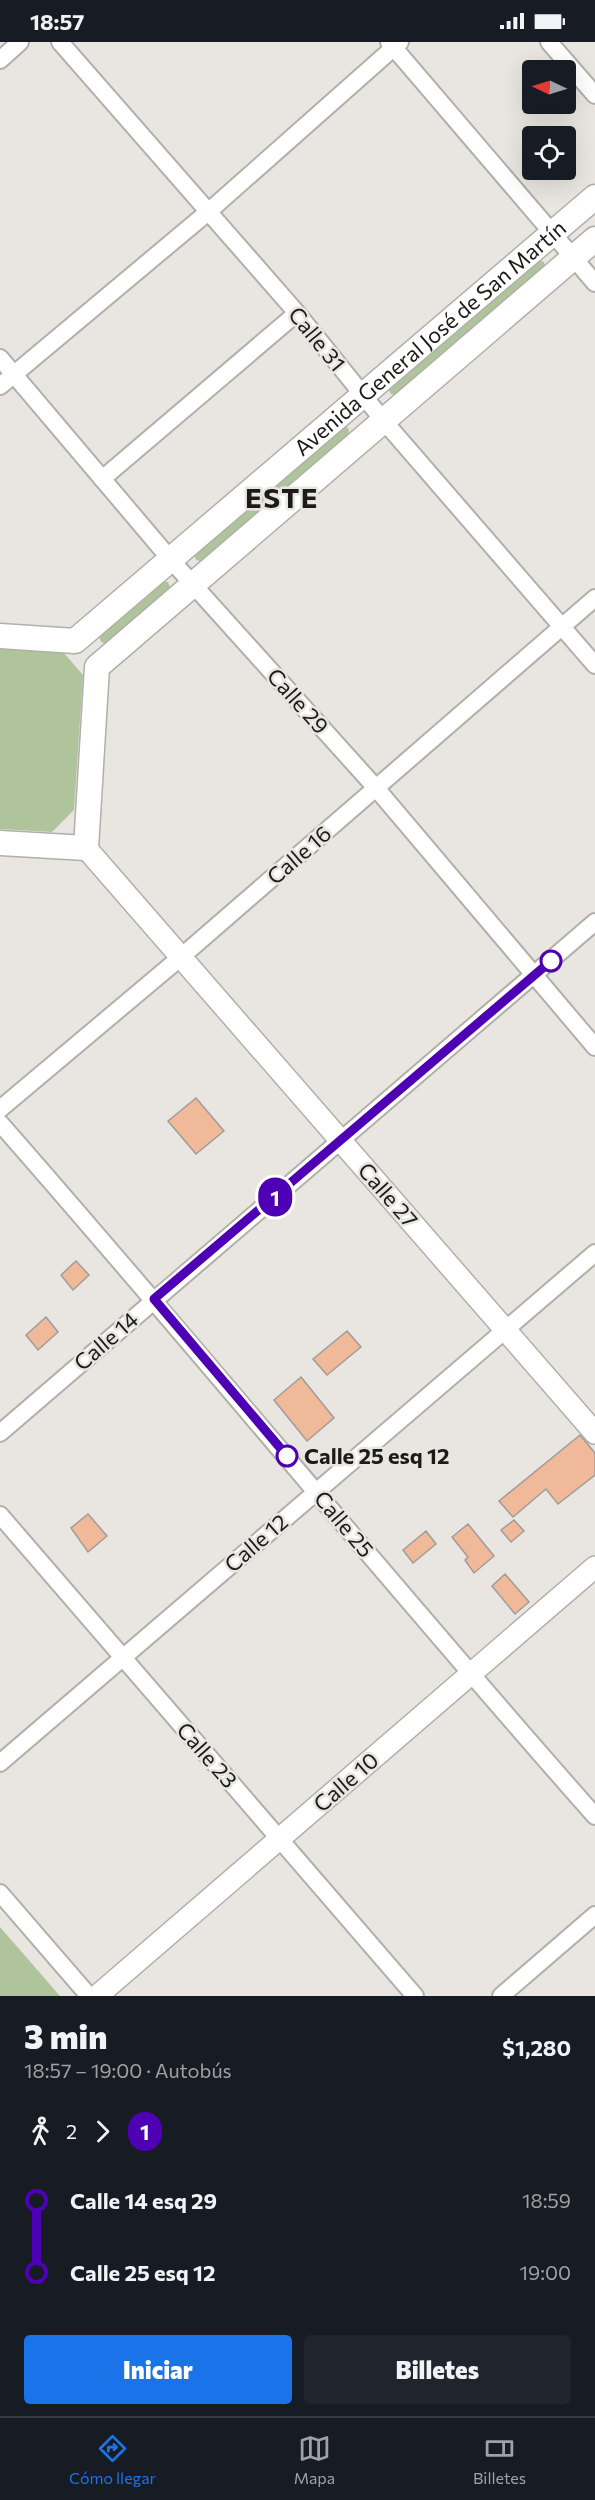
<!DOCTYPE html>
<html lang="es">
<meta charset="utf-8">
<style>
body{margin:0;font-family:Commissioner,sans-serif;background:#20242c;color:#f1f3f6;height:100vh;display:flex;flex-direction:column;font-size:22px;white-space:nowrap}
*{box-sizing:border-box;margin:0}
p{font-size:20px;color:#9ea1a6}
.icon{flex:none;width:33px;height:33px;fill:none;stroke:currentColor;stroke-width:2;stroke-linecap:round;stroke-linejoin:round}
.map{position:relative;height:1954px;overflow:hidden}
.sheet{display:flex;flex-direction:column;background:#171b24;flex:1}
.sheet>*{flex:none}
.badge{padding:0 12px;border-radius:20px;font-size:21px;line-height:39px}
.needle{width:39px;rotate:274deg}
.controls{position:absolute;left:522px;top:18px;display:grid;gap:12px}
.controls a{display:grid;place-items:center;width:54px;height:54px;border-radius:6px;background:#171b24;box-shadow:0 6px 24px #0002;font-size:30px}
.map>.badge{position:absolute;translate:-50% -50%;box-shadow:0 0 0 3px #fff}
.legs{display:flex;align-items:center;gap:9px;height:66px;padding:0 24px;font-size:20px}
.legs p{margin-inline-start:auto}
.summary{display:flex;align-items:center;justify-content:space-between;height:102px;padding:0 24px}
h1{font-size:33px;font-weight:800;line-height:45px}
.button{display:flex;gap:12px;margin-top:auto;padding:12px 24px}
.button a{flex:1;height:69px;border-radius:6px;background:#1a73e8;color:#fff;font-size:24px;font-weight:800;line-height:69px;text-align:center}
.button a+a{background:#20242c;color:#f1f3f6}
ul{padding:0 24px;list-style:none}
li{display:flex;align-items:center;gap:21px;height:72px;font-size:22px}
li i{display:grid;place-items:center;width:9px;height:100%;margin:0 8px;background:currentColor}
li i::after{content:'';width:15px;height:15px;margin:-8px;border:4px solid;border-radius:50%;background:#171b24}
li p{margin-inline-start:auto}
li:first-child i{background:linear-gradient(#0000 50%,currentColor 0)}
li:last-child i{background:linear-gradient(currentColor 50%,#0000 0)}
.status{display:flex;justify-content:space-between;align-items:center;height:42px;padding:0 30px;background:#171b24;direction:ltr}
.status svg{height:16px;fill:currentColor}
.tab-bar{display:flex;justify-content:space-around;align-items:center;height:84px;border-top:2px solid #363941;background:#171b24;font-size:16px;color:#9ea1a6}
.tab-bar a{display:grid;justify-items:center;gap:3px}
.tab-bar .current{color:#1a73e8}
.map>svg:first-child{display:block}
</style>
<div class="status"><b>18:57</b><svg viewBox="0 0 49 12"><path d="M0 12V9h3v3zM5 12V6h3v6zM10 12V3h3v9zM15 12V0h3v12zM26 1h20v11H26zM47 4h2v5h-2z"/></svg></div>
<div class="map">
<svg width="595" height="1954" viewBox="0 0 595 1954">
<rect width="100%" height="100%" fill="#e9e6e1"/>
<path fill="#b0c49c" d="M538,217L544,220L545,225L398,353L391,352L388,346Z
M344,383L349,387L348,395L204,520L196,518L194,512Z
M161,539L168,540L171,548L107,602L101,600L99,594Z
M0,607L64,611L83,633L74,768L52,790L0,787Z
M0,1885L60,1954H0Z"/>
<path fill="#f0ba9a" stroke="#a19b98" stroke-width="1.5" d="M196,1056L224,1089L196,1112L168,1079Z
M76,1219L89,1233L73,1248L61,1233Z
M46,1275L58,1290L38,1308L26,1293Z
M347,1289L361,1305L327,1333L313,1317Z
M301,1335L334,1376L307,1399L274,1358Z
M580,1393L595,1411V1433L558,1462L546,1447L513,1475L499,1459Z
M88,1472L107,1494L88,1510L71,1486Z
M514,1478L524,1489L511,1500L501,1488Z
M468,1482L494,1514L474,1531L465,1518L468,1515L452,1495Z
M426,1489L436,1502L413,1521L403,1508Z
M505,1532L529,1560L515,1572L492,1544Z"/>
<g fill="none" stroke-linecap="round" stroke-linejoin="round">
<defs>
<path id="minor" d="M60,0L297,271L383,378L595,623
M389,0L595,241
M549,0L595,53
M0,18L20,0
M0,316L171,518L376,746L595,1005
M0,344L208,170L400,0
M102,437L297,271
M0,1067L181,915L595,556
M0,1081C201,1310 393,1546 595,1774
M0,1391L595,880
M0,1473L415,1954
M0,1721L595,1211
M0,1851L89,1954
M501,1954L595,1873"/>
<path id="tertiary" d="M86,806L595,1391
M97,1954L595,1525"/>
<g id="secondary">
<path id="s1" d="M0,594L75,599L595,155"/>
<path d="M0,801L86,806L97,625L595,197"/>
</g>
</defs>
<use href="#minor" stroke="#b1afaa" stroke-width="20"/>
<use href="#tertiary" stroke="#b1afaa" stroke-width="24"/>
<use href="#secondary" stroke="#b1afaa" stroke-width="27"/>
<use href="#minor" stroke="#fff" stroke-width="16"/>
<use href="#tertiary" stroke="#fff" stroke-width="21"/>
<use href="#secondary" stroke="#fff" stroke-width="24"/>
</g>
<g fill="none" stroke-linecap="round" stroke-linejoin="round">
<defs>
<path id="line-1" d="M287,1414L154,1257L551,919"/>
</defs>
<use href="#line-1" stroke="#fff" stroke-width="14"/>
<use href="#line-1" stroke="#4e00b4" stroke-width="9"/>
</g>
<g fill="#fff" stroke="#4e00b4" stroke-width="3">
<circle cx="551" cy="919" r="10"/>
<circle cx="287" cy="1414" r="10"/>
</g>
<g text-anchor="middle" stroke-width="5" stroke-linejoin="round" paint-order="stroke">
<g font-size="22" fill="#1c1b19" stroke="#e9e6e1">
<text dy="8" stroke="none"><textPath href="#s1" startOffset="542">Avenida General José de San Martín</textPath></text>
<text transform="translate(317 297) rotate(51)" y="8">Calle 31</text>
<text transform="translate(298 659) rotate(48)" y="8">Calle 29</text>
<text transform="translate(299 813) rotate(-41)" y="8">Calle 16</text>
<text transform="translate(388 1153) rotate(49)" y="8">Calle 27</text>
<text transform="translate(106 1299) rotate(-41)" y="8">Calle 14</text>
<text transform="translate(344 1482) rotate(50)" y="8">Calle 25</text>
<text transform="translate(256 1501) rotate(-41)" y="8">Calle 12</text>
<text transform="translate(207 1713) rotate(49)" y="8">Calle 23</text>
<text transform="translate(346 1740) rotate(-41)" y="8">Calle 10</text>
</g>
<g font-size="22" font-weight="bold" fill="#1c1b19" stroke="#e9e6e1" text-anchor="start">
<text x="304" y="1422">Calle 25 esq 12</text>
</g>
<g font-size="28" font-weight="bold" letter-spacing="1.5" fill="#1c1b19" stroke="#e9e6e1">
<text x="282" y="466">ESTE</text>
</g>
</g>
</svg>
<div class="controls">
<a><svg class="needle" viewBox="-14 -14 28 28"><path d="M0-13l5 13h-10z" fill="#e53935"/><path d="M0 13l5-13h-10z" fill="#9ea1a6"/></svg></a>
<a><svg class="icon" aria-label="locate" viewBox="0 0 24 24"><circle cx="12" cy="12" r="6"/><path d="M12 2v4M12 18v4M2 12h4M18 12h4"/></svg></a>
</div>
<b class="badge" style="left:275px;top:1155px;background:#4e00b4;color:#fff">1</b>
</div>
<section class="sheet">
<div class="summary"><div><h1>3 min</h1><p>18:57 – 19:00 · Autobús</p></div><b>$1,280</b></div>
<div class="legs"><svg class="icon" aria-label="walk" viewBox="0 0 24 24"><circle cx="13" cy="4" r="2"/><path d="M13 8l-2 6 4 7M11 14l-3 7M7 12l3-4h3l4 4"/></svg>2<svg class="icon" aria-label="forward" viewBox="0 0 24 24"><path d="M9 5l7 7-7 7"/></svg><b class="badge" style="background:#4e00b4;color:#fff">1</b></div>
<ul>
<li><i style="color:#4e00b4"></i><b>Calle 14 esq 29</b><p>18:59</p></li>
<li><i style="color:#4e00b4"></i><b>Calle 25 esq 12</b><p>19:00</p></li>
</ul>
<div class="button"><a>Iniciar</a><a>Billetes</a></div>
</section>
<nav class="tab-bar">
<a class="current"><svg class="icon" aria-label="directions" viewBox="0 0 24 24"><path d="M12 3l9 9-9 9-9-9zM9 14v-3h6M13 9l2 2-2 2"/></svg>Cómo llegar</a>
<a><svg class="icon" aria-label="map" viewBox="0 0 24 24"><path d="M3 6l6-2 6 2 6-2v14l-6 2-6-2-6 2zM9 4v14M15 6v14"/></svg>Mapa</a>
<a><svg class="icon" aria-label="tickets" viewBox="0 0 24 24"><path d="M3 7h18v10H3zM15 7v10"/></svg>Billetes</a>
</nav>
